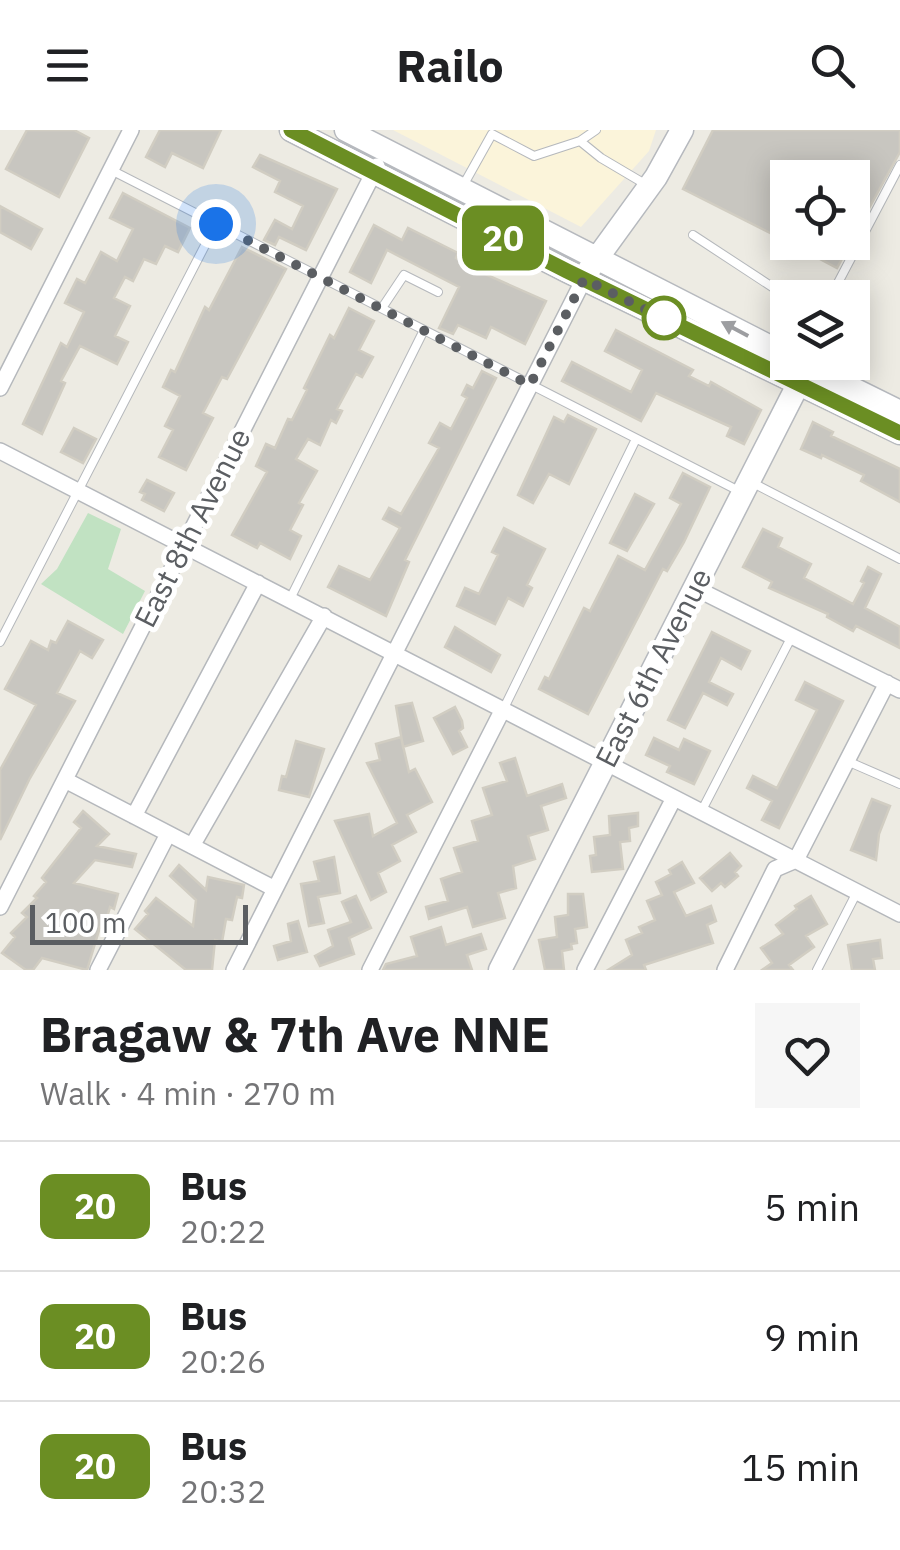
<!DOCTYPE html>
<meta charset="utf-8">
<style>
body{margin:0;font-family:"IBM Plex Sans",sans-serif;background:#f6f6f6;color:#202124;height:100vh;display:flex;flex-direction:column;font-size:38px;white-space:nowrap}
*{box-sizing:border-box;margin:0}
p{font-size:32px;color:#757577}
.icon{flex:none;width:55px;height:55px;fill:none;stroke:currentColor;stroke-width:2;stroke-linecap:round;stroke-linejoin:round}
.map{position:relative;height:840px;overflow:hidden}
.sheet{display:flex;flex-direction:column;background:#fff;flex:1}
.sheet>*{flex:none}
.badge{padding:0 20px;border-radius:15px;font-size:35px;line-height:65px}
.tools{position:absolute;left:770px;top:30px;display:grid;gap:20px}
.tools a{display:grid;place-items:center;width:100px;height:100px;border-radius:0px;background:#fff;box-shadow:0 5px 25px #0003;font-size:50px}
.scale{position:absolute;left:30px;bottom:25px;width:218px;box-sizing:border-box;padding-left:10px;border:5px solid #5b5e62;border-top:0;font-size:28px;line-height:35px;white-space:nowrap;color:#5b5e62;-webkit-text-stroke:8px #fff;paint-order:stroke}
.you{position:absolute;width:50px;height:50px;margin:-25px;border:8px solid #fff;border-radius:50%;background:#1a73e8;box-shadow:0 0 0 15px #1a73e833}
.map>.badge{position:absolute;translate:-50% -50%;box-shadow:0 0 0 5px #fff}
.round{display:grid;place-items:center;flex:none;width:105px;height:105px;border-radius:0px;background:#f6f6f6}
.head{display:flex;align-items:center;justify-content:space-between;height:170px;padding:0 40px}
h1{font-size:48px;font-weight:800;line-height:75px}
ul{padding:0;list-style:none}
li{display:flex;align-items:center;gap:30px;height:130px;padding:0 40px;border-top:2px solid #e0e0e0}
li div{flex:1}
li b{display:block;font-size:38px}
li em{font-style:normal}
li .badge{min-width:110px;font-weight:700;text-align:center}
header{display:flex;justify-content:space-between;align-items:center;height:130px;padding:0 40px;background:#fff;font-size:45px;font-weight:800}
.map>svg:first-child{display:block}
</style>
<header><svg class="icon" aria-label="menu" viewBox="0 0 24 24"><path d="M4 6h16M4 12h16M4 18h16"/></svg>Railo<svg class="icon" aria-label="search" viewBox="0 0 24 24"><circle cx="10" cy="10" r="6"/><path d="M15 15l6 6"/></svg></header>
<div class="map">
<svg width="900" height="840" viewBox="0 0 900 840">
<rect width="100%" height="100%" fill="#edebe3"/>
<path fill="#fbf4da" d="M393,0H656L649,21L581,97Z"/>
<path fill="#c1e2c2" d="M88,383L121,399L108,439L145,461L123,504L41,454L57,439Z"/>
<path fill="#c8c6c0" stroke="#d1cdc2" stroke-width="2.5" d="M27,0H74L89,8L59,67L6,39Z
M160,0H221L203,38L172,23L165,37L146,27Z
M713,0H900V22L852,109V48H788V112L683,59Z
M260,25L337,59L306,120L279,107L275,115L264,110L275,90L292,99L303,76L275,62L280,51L253,37Z
M123,63L190,98L178,122L165,116L156,134L144,129L133,151L125,147L114,168L130,176L115,206L128,212L117,234L80,216L61,251L65,253L42,304L23,294L61,213L67,217L84,182L65,173L77,149L85,153L101,122L117,131L133,99L110,88Z
M0,76L42,99L31,119L0,102Z
M374,95L402,110L408,98L458,123L456,128L487,145L546,171L525,214L491,197L486,208L458,195L453,204L439,198L459,157L387,120L371,153L350,142Z
M788,112H851L837,138Z
M242,117L286,139L227,249L222,247L203,283L213,288L186,340L159,327L173,300L165,296L180,266L163,257L171,240L175,242L205,177L209,180Z
M349,178L374,191L359,220L373,227L362,247L356,244L337,279L342,281L336,293L331,290L320,315L308,309L296,329L317,341L299,373L303,375L290,400L301,406L290,429L260,413L257,418L232,405L267,342L256,336L266,314L275,318L288,289L292,290L307,260L304,258L330,205L334,208Z
M616,200L693,240L689,246L709,256L711,252L761,280L744,314L727,306L731,297L656,263L641,291L562,251L572,232L631,262L642,240L605,221Z
M482,241L496,248L405,430L409,432L386,486L328,457L339,436L370,450L400,398L383,389L389,378L401,384L439,318L429,313L440,293L451,299L467,268L462,265L467,255L473,258Z
M568,285L596,299L569,354L549,344L533,373L518,365L554,287L564,292Z
M813,292L833,302L831,306L900,339V372L861,351L864,345L822,325L821,328L801,319Z
M74,298L96,309L83,333L61,322Z
M683,343L710,357L684,412L667,441L663,439L588,584L539,559L545,547L549,549L584,478L590,481L618,426L645,440L681,374L670,368Z
M147,350L174,363L164,381L142,370L145,364L140,362Z
M635,364L654,374L627,421L610,413Z
M504,398L545,419L527,455L532,458L523,476L508,468L495,494L457,476L465,458L479,464L498,425L492,422Z
M763,399L782,408L778,417L811,434L804,448L853,474L864,453L861,451L868,437L881,444L865,478L900,497V518L856,496L853,501L827,487L828,484L769,458L772,452L743,437Z
M68,491L103,510L92,528L80,521L57,563L75,571L30,648L0,710V640L36,575L5,559L31,511L48,520L51,511L56,513Z
M455,497L500,525L491,542L445,517Z
M712,502L750,521L741,539L721,528L709,552L733,564L727,575L703,563L685,598L668,590Z
M805,552L843,571L779,698L762,690L772,671L747,658L753,646L777,658L817,580L796,570Z
M412,573L423,611L403,617L396,576Z
M455,577L462,591L463,598L459,601L467,617L453,624L434,588Z
M401,607L409,642L415,639L432,672L407,685L416,702L392,715L400,731L378,743L386,762L371,770L335,691L369,684L373,706L397,693L367,633L380,630L376,614Z
M654,608L679,620L684,609L710,621L694,654L667,642L670,636L646,625Z
M296,611L324,619L309,667L279,660L282,646L286,647Z
M515,628L527,666L562,654L566,668L541,676L548,700L528,706L535,729L513,736L516,758L498,763L505,788L473,797L467,777L429,789L426,777L448,771L441,749L462,742L454,718L478,711L472,691L492,685L483,658L507,651L500,633Z
M872,669L890,676L879,704L876,730L851,720Z
M83,681L109,704L97,716L136,724L132,737L95,730L74,753L118,764L114,779L110,777L104,798L100,797L87,840L42,828L33,840H26L2,823L15,807L11,803L27,787L22,783L37,768L34,766L46,752L42,748L81,698L74,692Z
M638,683V696L629,698L630,711L620,712L623,739L592,742L590,726L596,725L594,707L610,705L609,686Z
M730,723L741,736L735,742L738,746L725,757L721,753L712,761L700,748Z
M334,727L340,763L318,767L324,793L309,796L301,754L319,751L314,732Z
M682,732L694,753L674,762L686,786L711,776L716,791L707,795L713,813L644,835L646,840H608L632,825L626,810L642,803L639,797L655,790L647,771L662,765L656,752L671,744L669,740Z
M179,735L206,760L208,747L244,755L242,768L237,767L232,790L226,789L222,812L215,810L212,840H186L135,799L148,784L145,781L156,768L193,796L196,770L170,746Z
M568,764H583L587,797L575,799L577,813L571,814L572,819L562,821L564,840H545L539,810L557,807L555,787L568,785Z
M356,766L371,798L349,808L354,824L320,836L315,826L333,816L328,800L351,792L342,772Z
M811,766L827,794L806,806L814,817L789,835L793,840H762L772,833L761,818L783,804L776,795L797,779L795,776Z
M298,791L307,822L278,830L274,816L291,811L288,794Z
M441,797L446,815L481,804L486,819L467,825L472,840H383L386,834L417,826L411,807Z
M880,810L882,828L873,829L875,840H852L848,815Z"/>
<g fill="none" stroke-linecap="round" stroke-linejoin="round">
<defs>
<path id="lane" d="M580,11L601,28L645,54
M111,40L739,361
M464,54L492,4L534,26L580,11L596,0
M693,105L789,168
M830,168L900,35
M382,178L404,145L438,162
M753,353L900,429
M290,469L424,200
M0,512L216,94
M504,578L636,309
M847,631L900,654
M701,682L792,506
M817,840L857,762"/>
<path id="street" d="M0,258L131,0
M0,321L900,784
M695,458L900,560
M65,650L275,759
M134,686L258,453
M192,716L324,486
M0,777L377,36
M98,840L168,704
M234,840L584,149
M370,840L503,579
M585,840L674,668
M725,840L775,739L796,730L887,553"/>
<path id="secondary" d="M291,0L567,141L900,303
M346,0L788,226
M590,138L656,47L682,0
M799,232L900,282
M500,840L807,237"/>
</defs>
<use href="#lane" stroke="#b5b8bc" stroke-width="10"/>
<use href="#street" stroke="#b5b8bc" stroke-width="18"/>
<use href="#secondary" stroke="#b6b9be" stroke-width="25"/>
<use href="#lane" stroke="#fff" stroke-width="8"/>
<use href="#street" stroke="#fff" stroke-width="15"/>
<use href="#secondary" stroke="#fff" stroke-width="22"/>
</g>
<defs><path id="oneway-solid" d="M-6-.8H1V-3.2L6.5 0L1 3.2V.8H-6Z" transform="scale(2.5)"/></defs>
<use fill="#9d9ea1" href="#oneway-solid" transform="translate(735 199) rotate(-152)"/>
<g fill="none" stroke-linecap="round" stroke-linejoin="round">
<defs>
<path id="line" d="M291,0L567,141L900,303"/>
</defs>
<use href="#line" stroke="#fff" stroke-width="22"/>
<use href="#line" stroke="#6b8e23" stroke-width="15"/>
<path stroke="#5b5e62" stroke-width="10" stroke-dasharray="0 18" d="M216,94L530,255L584,149L671,192L664,188"/>
</g>
<circle fill="#fff" stroke="#6b8e23" stroke-width="5" cx="664" cy="188" r="20"/>
<g text-anchor="middle" stroke-width="10" stroke-linejoin="round" paint-order="stroke">
<g font-size="30" fill="#5b5e62" stroke="#fff">
<text transform="translate(193 398) rotate(-63)" y="10">East 8th Avenue</text>
<text transform="translate(654 538) rotate(-63)" y="10">East 6th Avenue</text>
</g>
</g>
</svg>
<div class="tools">
<a><svg class="icon" aria-label="locate" viewBox="0 0 24 24"><circle cx="12" cy="12" r="6"/><path d="M12 2v4M12 18v4M2 12h4M18 12h4"/></svg></a>
<a><svg class="icon" aria-label="layers" viewBox="0 0 24 24"><path d="M12 4l9 5-9 5-9-5zM3 14l9 5 9-5"/></svg></a>
</div>
<div class="scale">100 m</div>
<div class="you" style="left:216px;top:94px"></div>
<b class="badge" style="left:503px;top:108px;background:#6b8e23;color:#fff">20</b>
</div>
<section class="sheet">
<div class="head"><div><h1>Bragaw &amp; 7th Ave NNE</h1><p>Walk · 4 min · 270 m</p></div><a class="round"><svg class="icon" aria-label="heart" viewBox="0 0 24 24"><path d="M12 20l-8-8c-3-5 5-10 8-4 3-6 11-1 8 4z"/></svg></a></div>
<ul>
<li><span class="badge" style="background:#6b8e23;color:#fff">20</span><div><b>Bus</b><p>20:22</p></div><em>5 min</em></li>
<li><span class="badge" style="background:#6b8e23;color:#fff">20</span><div><b>Bus</b><p>20:26</p></div><em>9 min</em></li>
<li><span class="badge" style="background:#6b8e23;color:#fff">20</span><div><b>Bus</b><p>20:32</p></div><em>15 min</em></li>
</ul>
</section>
